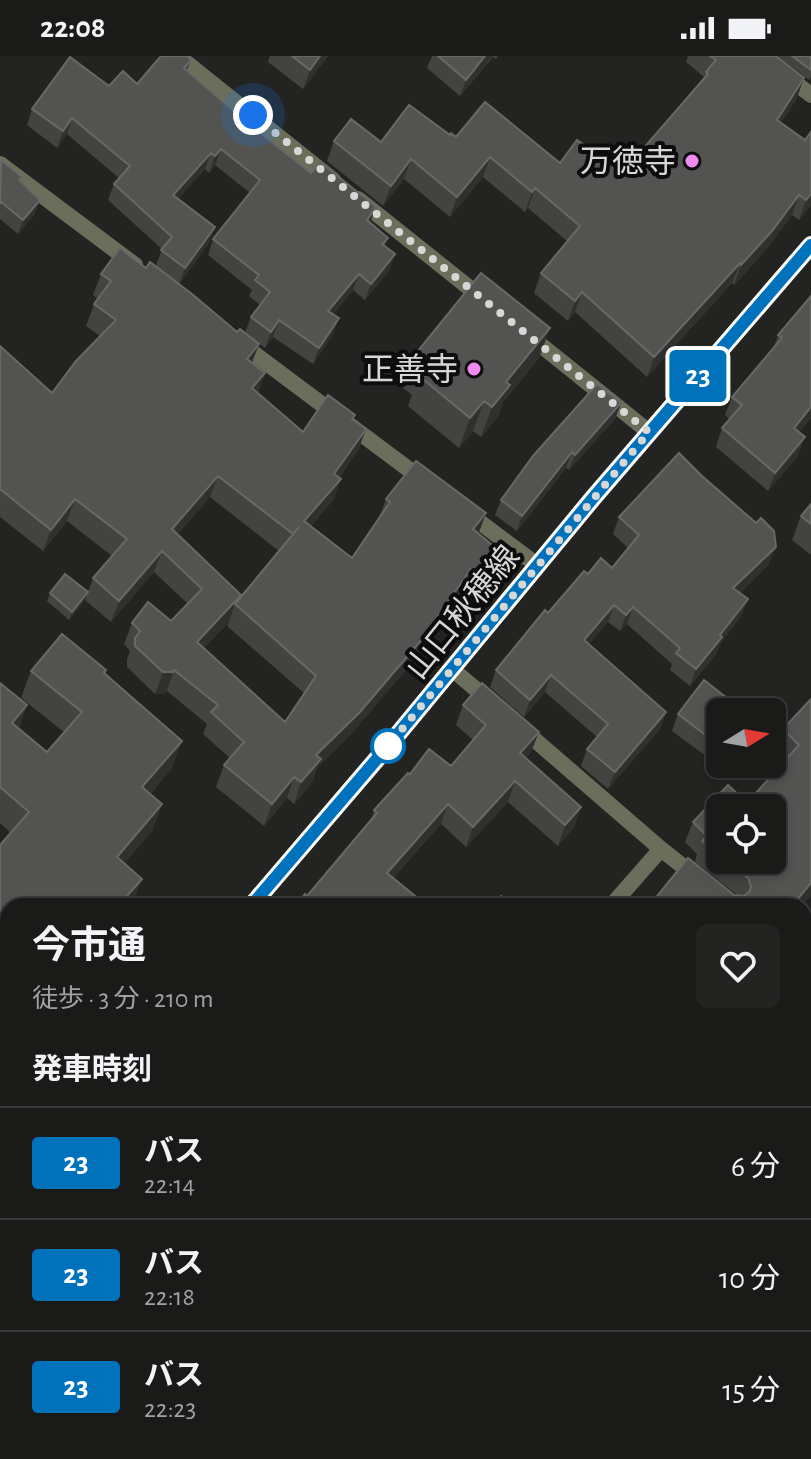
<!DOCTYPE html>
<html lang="ja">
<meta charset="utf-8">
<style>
body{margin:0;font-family:"Alegreya Sans","Noto Sans JP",sans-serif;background:#232422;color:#f1f3f6;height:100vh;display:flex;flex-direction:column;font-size:30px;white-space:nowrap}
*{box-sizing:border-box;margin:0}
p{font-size:26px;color:#9fa1a2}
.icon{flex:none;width:44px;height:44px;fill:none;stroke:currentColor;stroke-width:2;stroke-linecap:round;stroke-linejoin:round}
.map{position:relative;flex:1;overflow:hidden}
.sheet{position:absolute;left:0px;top:842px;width:812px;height:562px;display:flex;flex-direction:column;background:#1a1b19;border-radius:24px 24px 0 0;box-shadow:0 4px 12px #0003,0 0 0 2px #383938}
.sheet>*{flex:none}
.badge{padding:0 16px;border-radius:6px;font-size:28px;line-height:52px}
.needle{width:52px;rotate:79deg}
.buttons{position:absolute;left:706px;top:642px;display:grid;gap:16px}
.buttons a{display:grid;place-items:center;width:80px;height:80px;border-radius:12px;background:#1a1b19;box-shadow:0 4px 12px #0003,0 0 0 2px #383938;font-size:40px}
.you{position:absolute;width:40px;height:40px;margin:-20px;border:6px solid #fff;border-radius:50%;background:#1a73e8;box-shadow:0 0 0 12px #1a73e833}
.map>.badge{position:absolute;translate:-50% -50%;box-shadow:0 0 0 4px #fff}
h2{padding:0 32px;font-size:30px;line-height:72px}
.round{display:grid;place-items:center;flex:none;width:84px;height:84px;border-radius:12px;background:#232422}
.headline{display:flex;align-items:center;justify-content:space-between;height:136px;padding:0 32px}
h1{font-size:38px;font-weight:700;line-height:60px}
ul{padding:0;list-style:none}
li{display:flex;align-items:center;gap:24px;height:112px;padding:0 32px;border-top:2px solid #383938}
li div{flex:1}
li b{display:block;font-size:30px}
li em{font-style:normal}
li .badge{min-width:88px;font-weight:700;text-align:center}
.status{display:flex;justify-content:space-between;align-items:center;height:56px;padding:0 40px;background:#1a1b19;direction:ltr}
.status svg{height:22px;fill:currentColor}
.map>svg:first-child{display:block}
</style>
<div class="status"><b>22:08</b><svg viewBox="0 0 49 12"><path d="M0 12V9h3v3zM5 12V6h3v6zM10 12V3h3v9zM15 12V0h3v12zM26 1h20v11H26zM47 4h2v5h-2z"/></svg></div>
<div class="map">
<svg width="811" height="1403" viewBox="0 0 811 1403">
<rect width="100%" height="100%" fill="#232421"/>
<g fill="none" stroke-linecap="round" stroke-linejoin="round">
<path stroke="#6a6e5b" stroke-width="16" d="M178,0L333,124
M760,0L811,39
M0,108L135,209
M358,143L487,246
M527,278L649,376
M240,287L427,427
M465,455L537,509
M452,613L491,646
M520,671L661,793L733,850
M611,850L661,793
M804,907L811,913
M0,1018L8,1024
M804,1380L811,1370
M512,1396L521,1403
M787,1403L792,1396"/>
<path stroke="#929879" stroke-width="16" d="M251,850L388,690L537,509L649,376L811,189
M0,1145L8,1136"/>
</g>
<path fill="#434441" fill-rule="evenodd" d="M270,0H328L303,33L268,6Z
M432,0H498L496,3L493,1L460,40L427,12Z
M688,0H776L797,42L781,67L811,149L799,164L792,159L765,195L734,229L732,227L647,321L575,256L568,265L534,237L541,217L567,185L528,152L525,156L483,121L450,161L404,123L383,150L327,105L334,85L381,86L450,79L560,107L623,116L703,24L704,21L686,6Z
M778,0H811V21L809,24Z
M191,4L187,15L245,65L388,182L385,190L395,198L389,215L365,244L353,234L333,258L339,262L333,278L313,308L273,281L265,292L245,277L251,261L260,249L249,240L252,234L208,199L213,183L250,137L215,109L209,117L205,113L178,143L215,171L209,187L179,228L156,210L162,193L108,144L114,128L119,122L67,78L57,92L27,69L32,53L137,28Z
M0,105L20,126L35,158L18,178L0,163Z
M101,218L237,276L259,288L252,306L265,317L258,337L303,376L355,359L353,364L366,373L358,394L339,422L341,423L333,444L311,470L352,502L378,464L386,443L486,457L478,477L491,516L470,541L463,534L411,608L352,677L317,712L313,725L294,748L287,742L264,770L216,731L224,709L230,702L203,678L207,668L167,635L165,638H155L127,611V603L130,595L124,588L132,567L171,565L188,548L154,516L111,566L85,544L93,522L112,500L67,465L43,495L0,461V290L52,337L100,280L86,270L94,248L98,243L93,239ZM210,441L279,495L240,543L241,539L177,479ZM229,566L227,570L304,637L285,666L204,592Z
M811,240V362L799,376L798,400L768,435L716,391L722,372L730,363L725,359L732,341L773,293L778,279Z
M550,272L539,302L503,346L499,359L481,381L473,375L459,392L408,350L412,339L402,331L413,301Z
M621,347L615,363L569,414L566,412L517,475L495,459L501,444Z
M811,448V499L792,484L801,460Z
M619,461L769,508L740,537L748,543L741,560L720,588L716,598L690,630L670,614L672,608L627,568L620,575L608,566L589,588L666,656L660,673L608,733L581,710L587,693L597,681L545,636L524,661L490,631L496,614L548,557L588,518L612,512L628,492L613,478Z
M50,537L84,545L69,564L47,545Z
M106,614L105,618L172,712L150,738L162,748L152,775L8,850V925L0,918V789L11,777L0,767V627L27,649L19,672L47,696L64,676L21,642L31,615Z
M811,643V839L801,850H649L688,802L734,839H737L695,806L697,798L685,786L693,766L728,729L747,747L786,704L775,694L783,673ZM720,752H772V804H720Z
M463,649L531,696L526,702L581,751L574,771L558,790L508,746L466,791L441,768L393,822L415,840L412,850H295L307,840L371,764L374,754L410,718L451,710L473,684L456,669Z
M678,658L720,690L710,703L672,675Z
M804,929L808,933L811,929V1099L804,1093Z
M172,1396H514L516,1398L514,1403H176Z
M705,1396H778L772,1403H713Z"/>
<path fill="#30312e" d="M320,0H328L303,33L310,14Z
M485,0H493L460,40L466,24Z
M804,22L797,42L770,84L777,64Z
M72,62L67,78L57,92L63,75Z
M221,93L215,109L209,117L215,100Z
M211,97L205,113L167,156L173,139Z
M490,101L483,121L450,161L457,141Z
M411,103L404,123L383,150L391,130Z
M535,132L528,152L525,156L532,136Z
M811,138V149L799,164L806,144Z
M799,139L792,159L765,195L734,229L741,209Z
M40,144L35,158L18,178L23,164Z
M376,151L370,167L367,164Z
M215,171L209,187L179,228L185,212Z
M395,198L389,215L365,244L371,228Z
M740,207L732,227L647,321L654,301Z
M359,218L353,234L323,271L328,255Z
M582,236L575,256L568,265L575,245Z
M339,262L333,278L313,308L319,292Z
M279,264L273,281L265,292L271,276Z
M550,272L539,302L503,346L499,359L481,381L492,351L506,326Z
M259,288L251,309L247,303Z
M265,317L257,339L252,332Z
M484,345L473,375L459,392L470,362Z
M621,347L615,363L569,414L575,399Z
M811,351V362L787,390L794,372Z
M366,373L358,394L327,438L341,423L333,444L296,487L304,465L334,418Z
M805,381L798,400L768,435L775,417Z
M572,396L566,412L517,475L522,460Z
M218,420L210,441L164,495L172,473Z
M75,443L67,465L43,495L51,474Z
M486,457L478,479L473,473Z
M776,491L769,508L727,549L733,532Z
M498,494L491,516L470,541L478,519Z
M162,495L154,516L111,566L119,545Z
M471,513L463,534L411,608L352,677L317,712L313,725L294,748L301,726L316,699Z
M88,536L84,545L69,564L72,556Z
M241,539L237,550L235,548L229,566L189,608L197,586Z
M748,543L741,560L720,588L716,598L690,630L696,613L720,579Z
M614,549L608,566L578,601L584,584Z
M633,551L627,568L620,575L626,559Z
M174,614L167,635L165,638H155L163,616Z
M551,619L545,636L524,661L530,644Z
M27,649L17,676L12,667Z
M666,656L660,673L608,733L615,716Z
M539,676L531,696L513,717L520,697Z
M720,682V690L710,703L716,687Z
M182,685L172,712L132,758L142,731Z
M294,721L287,742L264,770L272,748Z
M515,725L508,746L466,791L473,771Z
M162,748L152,775L107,828L117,801Z
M448,748L441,768L379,837L387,817Z
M581,751L574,771L558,790L565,769Z
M142,823L132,850H118Z
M811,827V839L801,850H792Z
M8,1074V1083L0,1092V1083Z
M811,1315V1326L804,1334V1323Z
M127,1396H129L127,1403H122Z
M769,1396H778L772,1403H763Z"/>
<path fill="#535451" stroke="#686866" stroke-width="2" fill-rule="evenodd" d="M161,0H187L191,4L184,12L245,65L311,117L320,106L376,151L367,164L388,182L382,188L395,198L371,228L359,218L328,255L339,262L319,292L279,264L271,276L251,261L270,236L255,224L259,219L213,183L260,124L221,93L215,100L211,97L173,139L215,171L185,212L161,194L172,181L114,128L130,110L72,62L63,75L32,53L70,1L109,30L123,15L137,28Z
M292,0H320L310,14Z
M438,0H485L466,24Z
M710,0H776L804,22L777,64L805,84L811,76V138L806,144L799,139L772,175L741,209L740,207L654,301L582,236L575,245L541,217L580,170L535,132L532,136L490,101L457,141L411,103L391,130L334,85L351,63L381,86L409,49L450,79L451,77L456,81L485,46L560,107L577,84L623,116L708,18L706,16L716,4Z
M792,0H811V14Z
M1,104L22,121L19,124L40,144L23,164L1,146L0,147Z
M120,192L146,212L150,206L192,238L237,276L240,273L259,288L247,303L265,317L252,332L303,376L328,339L355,359L352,363L366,373L334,418L341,423L304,465L352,502L390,446L386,443L416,405L486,457L473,473L498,494L478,519L471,513L419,587L360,656L316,699L321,703L301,726L294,721L272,748L224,709L244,686L211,656L218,649L174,614L173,616H163L135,590V582L140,575L132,567L148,546L171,565L202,533L162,495L119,545L93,522L127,483L75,443L51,474L0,433V290L52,337L76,305L116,264L94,248L111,225L101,218ZM218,420L293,478L299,471L235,548L316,620L285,666L197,586L241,539L172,473Z
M481,217L550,272L506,326L510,329L492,351L484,345L470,362L419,320L426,312L413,301Z
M811,240V351L794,372L805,381L775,417L722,372L742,349L732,341L782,282L778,279Z
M597,328L621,347L575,399L572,396L522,460L501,444L533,400Z
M679,397L702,420L756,467L761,462L774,475L776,491L733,532L748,543L720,579L722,581L696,613L676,597L680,592L633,551L626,559L614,549L584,584L666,656L615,716L587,693L608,668L551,619L530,644L496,614L545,554L548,557L584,515L588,518L601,502L612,512L639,479L619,461Z
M811,448V468L801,460Z
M65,518L88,536L72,556L50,537Z
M62,578L106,614L104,617L182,685L142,731L162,748L117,801L142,823L118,850H8V890L0,883V789L29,756L0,731V627L27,649L12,667L47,696L82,656L31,615Z
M704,624L741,653L739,656H720V682L716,687L678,658Z
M482,627L539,676L520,697L581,751L565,769L515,725L473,771L448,748L387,817L415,840L407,850H295L305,838L307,840L377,757L374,754L408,717L410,718L429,693L451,710L486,669L463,649Z
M811,643V827L792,850H780L773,845L769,850H649L688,802L734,839L744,840L749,836L751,831L748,822L725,804H772V752H720V800L702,785L707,780L693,766L728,729L747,747L799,689L783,673Z
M501,840L514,850H492Z
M804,929L808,933L811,929V1073L804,1067Z
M0,1022L8,1029V1074L0,1083Z
M0,1201L8,1207V1396H127L122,1403H0Z
M804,1276L811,1282V1315L804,1323Z
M190,1396H514L516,1398L512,1403H185Z
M627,1396H654L663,1403H622Z
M736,1396H769L763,1403H744Z"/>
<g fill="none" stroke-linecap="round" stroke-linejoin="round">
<defs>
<path id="line" d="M251,850L388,690L593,442L811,189"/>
</defs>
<use href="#line" stroke="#fff" stroke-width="18"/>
<use href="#line" stroke="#0072bc" stroke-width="12"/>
<path stroke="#d7d7d6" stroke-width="8" stroke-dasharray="0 14.4" d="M253,59L649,376L388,690"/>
</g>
<g fill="#f28af3" stroke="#0c0d0c" stroke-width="3">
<circle cx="692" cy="105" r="8"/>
<circle cx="474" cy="313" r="8"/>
</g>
<circle fill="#fff" stroke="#0072bc" stroke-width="4" cx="388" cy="690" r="16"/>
<g text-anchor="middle" stroke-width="8" stroke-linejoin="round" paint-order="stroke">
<g font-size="32" fill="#d7d7d6" stroke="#0c0d0c" text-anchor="end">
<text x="676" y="116">万徳寺</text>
<text x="458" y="324">正善寺</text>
</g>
<g font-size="32" fill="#d7d7d6" stroke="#0c0d0c">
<text transform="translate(462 556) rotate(-51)" y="11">山口秋穂線</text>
</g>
</g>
</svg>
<div class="buttons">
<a><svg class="needle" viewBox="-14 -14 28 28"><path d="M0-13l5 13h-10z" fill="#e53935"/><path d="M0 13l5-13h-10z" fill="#9fa1a2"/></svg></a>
<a><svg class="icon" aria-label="locate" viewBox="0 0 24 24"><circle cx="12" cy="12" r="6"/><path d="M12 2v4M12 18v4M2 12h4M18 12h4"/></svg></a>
</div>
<div class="you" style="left:253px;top:59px"></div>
<b class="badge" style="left:698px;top:320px;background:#0072bc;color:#fff">23</b>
<section class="sheet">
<div class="headline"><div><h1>今市通</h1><p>徒歩 · 3 分 · 210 m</p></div><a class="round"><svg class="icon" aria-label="heart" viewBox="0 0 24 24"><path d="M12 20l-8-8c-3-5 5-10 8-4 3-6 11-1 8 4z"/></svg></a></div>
<h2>発車時刻</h2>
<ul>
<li><span class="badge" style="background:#0072bc;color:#fff">23</span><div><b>バス</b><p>22:14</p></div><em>6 分</em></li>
<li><span class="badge" style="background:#0072bc;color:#fff">23</span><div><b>バス</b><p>22:18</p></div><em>10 分</em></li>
<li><span class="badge" style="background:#0072bc;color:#fff">23</span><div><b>バス</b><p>22:23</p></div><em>15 分</em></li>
</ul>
</section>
</div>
